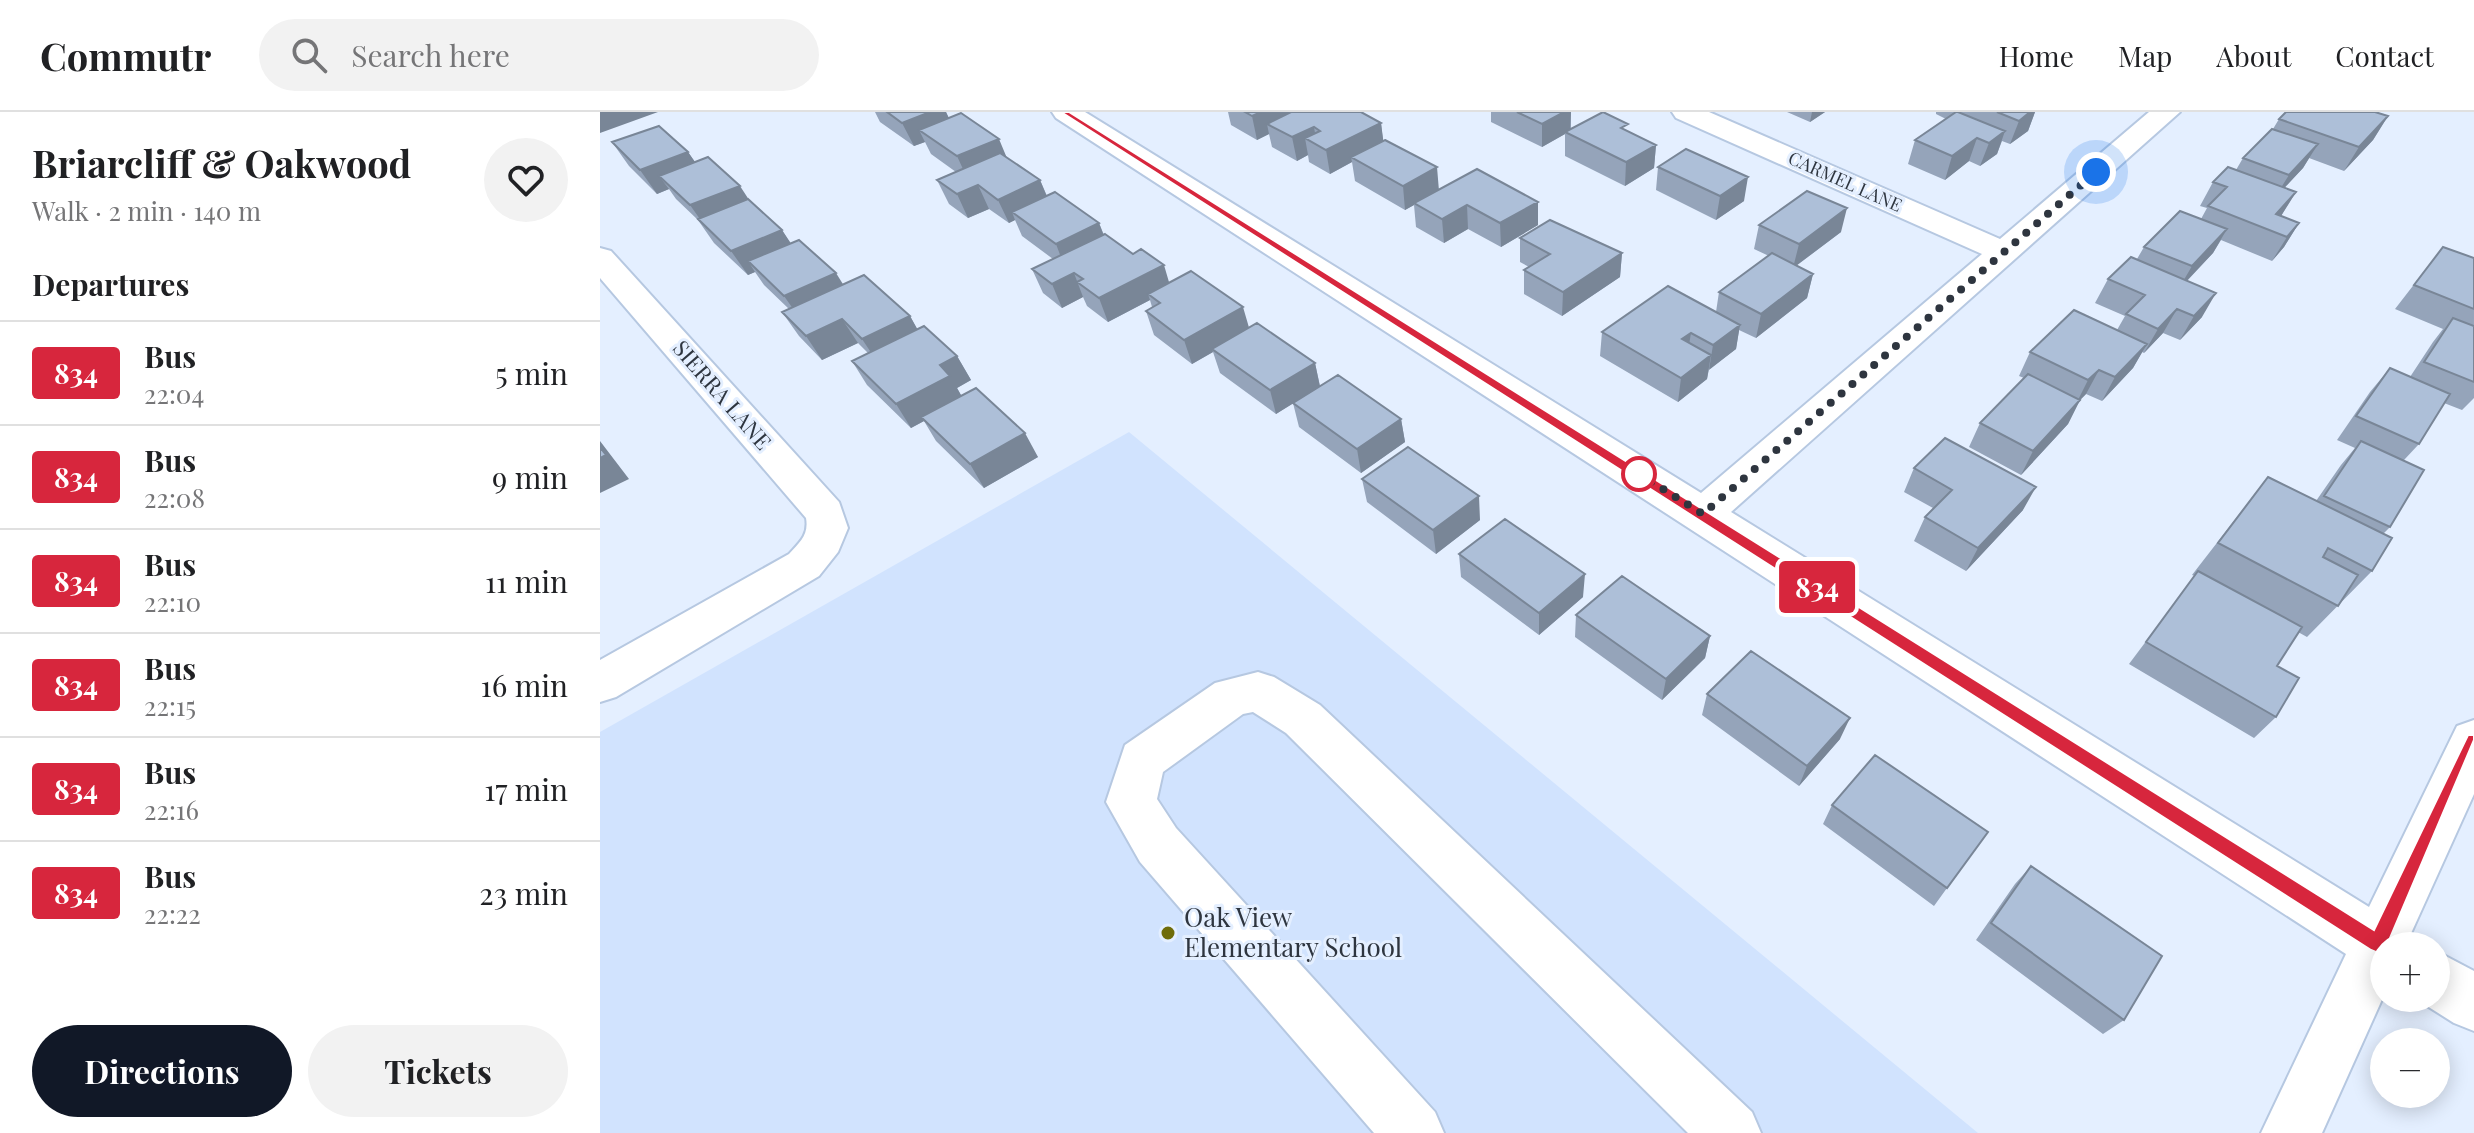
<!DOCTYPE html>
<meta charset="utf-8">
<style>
body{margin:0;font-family:"Playfair Display",serif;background:#f2f2f2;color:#202124;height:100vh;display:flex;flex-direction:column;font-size:30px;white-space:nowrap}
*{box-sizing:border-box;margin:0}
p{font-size:26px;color:#757577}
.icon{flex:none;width:44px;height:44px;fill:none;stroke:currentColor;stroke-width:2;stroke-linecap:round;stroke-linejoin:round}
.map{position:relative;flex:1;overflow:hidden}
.drawer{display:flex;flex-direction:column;background:#fff;width:600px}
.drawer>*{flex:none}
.badge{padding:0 16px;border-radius:6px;font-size:28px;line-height:52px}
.tools{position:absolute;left:1770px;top:820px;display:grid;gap:16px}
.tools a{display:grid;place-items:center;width:80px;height:80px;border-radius:50%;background:#fff;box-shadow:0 4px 20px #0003;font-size:40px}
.you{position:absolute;width:40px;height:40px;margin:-20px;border:6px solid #fff;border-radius:50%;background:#1a73e8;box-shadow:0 0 0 12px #1a73e833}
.map>.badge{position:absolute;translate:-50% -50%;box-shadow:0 0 0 4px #fff}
h2{padding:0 32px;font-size:30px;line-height:72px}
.round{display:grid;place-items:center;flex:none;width:84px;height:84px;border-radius:42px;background:#f2f2f2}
.headline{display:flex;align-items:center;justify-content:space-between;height:136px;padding:0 32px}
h1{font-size:38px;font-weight:700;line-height:60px}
.cta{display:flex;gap:16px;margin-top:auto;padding:16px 32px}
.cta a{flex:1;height:92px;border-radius:48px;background:#111827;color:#fff;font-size:32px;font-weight:700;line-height:92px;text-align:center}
.cta a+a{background:#f2f2f2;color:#202124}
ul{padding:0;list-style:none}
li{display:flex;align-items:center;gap:24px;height:104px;padding:0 32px;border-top:2px solid #e0e0e0}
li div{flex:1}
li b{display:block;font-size:30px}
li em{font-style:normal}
li .badge{min-width:88px;font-weight:700;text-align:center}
header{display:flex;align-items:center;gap:48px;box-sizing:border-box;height:112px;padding:0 40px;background:#fff;border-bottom:2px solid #e0e0e0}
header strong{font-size:38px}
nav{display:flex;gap:44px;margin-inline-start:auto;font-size:28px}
.search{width:560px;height:72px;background:#f2f2f2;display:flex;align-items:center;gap:20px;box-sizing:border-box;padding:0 28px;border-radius:44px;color:#757577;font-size:30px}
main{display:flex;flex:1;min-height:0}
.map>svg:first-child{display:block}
</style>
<header>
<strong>Commutr</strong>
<div class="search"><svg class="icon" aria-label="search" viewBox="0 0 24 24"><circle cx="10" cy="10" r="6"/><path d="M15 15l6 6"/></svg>Search here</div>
<nav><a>Home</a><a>Map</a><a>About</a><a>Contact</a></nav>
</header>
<main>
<section class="drawer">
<div class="headline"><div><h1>Briarcliff &amp; Oakwood</h1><p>Walk · 2 min · 140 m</p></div><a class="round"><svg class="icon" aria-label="heart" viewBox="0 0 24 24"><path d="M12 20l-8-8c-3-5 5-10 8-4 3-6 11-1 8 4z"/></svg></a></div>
<h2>Departures</h2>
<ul>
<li><span class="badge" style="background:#d7263d;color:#fff">834</span><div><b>Bus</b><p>22:04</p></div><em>5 min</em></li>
<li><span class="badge" style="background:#d7263d;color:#fff">834</span><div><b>Bus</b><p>22:08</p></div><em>9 min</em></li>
<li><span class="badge" style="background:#d7263d;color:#fff">834</span><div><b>Bus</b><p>22:10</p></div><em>11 min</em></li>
<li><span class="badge" style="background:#d7263d;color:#fff">834</span><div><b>Bus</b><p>22:15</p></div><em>16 min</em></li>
<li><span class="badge" style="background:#d7263d;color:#fff">834</span><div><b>Bus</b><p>22:16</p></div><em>17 min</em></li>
<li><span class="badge" style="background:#d7263d;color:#fff">834</span><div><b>Bus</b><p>22:22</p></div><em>23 min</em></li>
</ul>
<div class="cta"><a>Directions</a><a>Tickets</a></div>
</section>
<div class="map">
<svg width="1874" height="1021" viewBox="0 0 1874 1021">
<rect width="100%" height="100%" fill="#e4efff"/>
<path fill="#d1e3fe" d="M529,320L1378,1021H0V620Z"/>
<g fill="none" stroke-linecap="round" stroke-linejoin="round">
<defs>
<path id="minor" d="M452,0H485L1101,381L1382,142L1076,6L1072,0H1109L1400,127L1549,0H1580L1131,400L1769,795L1857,614L1874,608V682L1808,828L1811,834H1784V883L1722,1021H1661L1746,842L456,6Z
M0,136L11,139L239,390L248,416L238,440L219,464L16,585L0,590V548L189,442C200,430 209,423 206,406L0,166Z
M658,560L674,565L720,593L1152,1000L1161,1021H1088L686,621L653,600L643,602L563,660L557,687L576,716L835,1000L844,1021H774L540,750L506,690L525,633L615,571Z
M1836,839L1874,859V919L1854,911L1816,887L1836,886Z"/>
</defs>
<use href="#minor" stroke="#b6c8e1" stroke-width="4"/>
<use href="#minor" fill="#fff" fill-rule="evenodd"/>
</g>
<path fill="#95a4ba" d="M275,0H346L349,6L440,68L447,84L499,111L504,123L569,170L649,216L715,251L720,274L801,307L805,330L761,361L699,315L693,291L676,302L620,261L613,240L592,252L554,223L546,199L552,195L550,188L508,210L487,194L483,185L462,196L443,181L432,157L453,147L422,124L415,108L409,111L389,97L368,106L349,92L337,68L356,60L331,42L325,30L314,34L280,10Z
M628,0H761L781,11L783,29L839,77L938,90V113L901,135L868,117L844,131L816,115L814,93L805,98L755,69L752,50L730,62L709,50L708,43L697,49L672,35L669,22L657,28L631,13Z
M891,0H971V17L1028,19L1056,33L1054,56L1025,74L965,44V22L942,35L891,10Z
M1187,0H1225L1210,10Z
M1336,0H1435L1428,19L1410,32L1402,29L1397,42L1380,54L1369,49L1345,68L1308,52L1315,28L1346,7L1336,2Z
M1788,4L1773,28L1744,59L1709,46L1703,56L1684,76L1696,80L1681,104L1699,111L1684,135L1672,149L1621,128L1613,141L1587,169L1602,205L1580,228L1563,221L1544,241L1542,240L1533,256L1502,289L1486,282L1480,288L1468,312L1421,363L1369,335L1380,311L1424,266L1419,264L1430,240L1517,218L1525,204L1495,191L1508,167L1537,147L1544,135L1601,107L1607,96L1600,94L1613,70L1636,58L1643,46L1673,17L1679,7Z
M12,30L88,40L95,50L150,90L182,118L190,131L243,173L310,204L317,217L357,244L371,268L357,276L361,284L438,345L384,376L336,329L324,309L311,316L267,273L252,249L268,241L258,231L222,248L199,224L182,200L189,197L164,173L155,160L148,163L114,131L98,108L76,87L69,77L57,82L29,54Z
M1058,55L1144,89L1116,108L1056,78Z
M1159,113L1241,120L1196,154L1213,162L1207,186L1156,226L1139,218L1136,237L1109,257L1107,267L1078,290L1000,244L1002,220L1116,200L1119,180L1169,144L1154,137Z
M920,126L1022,141L1020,165L962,204L924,182V158L929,155L920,150Z
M1843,135L1874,146V286L1862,298L1844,291L1819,332L1804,348L1790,415L1783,422L1772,459L1707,525L1698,520L1677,554L1676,605L1654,626L1529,552L1595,464L1592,463L1668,365L1716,389L1741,353L1755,336L1737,328L1770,280L1790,256L1810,265L1833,230L1843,217L1795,197Z
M1314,356L1423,398L1366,459L1314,429L1325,405L1333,396L1304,380Z
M762,367L880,408L836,442L767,390Z
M859,442L983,485L939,523L861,465Z
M976,503L1110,524L1105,546L1062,588L975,525Z
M1107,582L1240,627L1199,674L1102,603Z
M1232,693L1347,776L1334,794L1223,712Z
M1431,754L1524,908L1503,922L1376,828L1415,772Z"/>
<path fill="#798697" d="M0,0H58L0,21Z
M330,0H346L354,18H319L325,30L314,34L302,11Z
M661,0H714L667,12L669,22L657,28L652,4Z
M964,0H971L970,19L965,20V22L942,35V12Z
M1212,0H1225L1210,10Z
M1430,0H1435L1428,19L1410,32L1419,9Z
M1788,4L1773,28L1744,59L1759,35Z
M781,11L784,34L751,45L752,50L730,62L726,38Z
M714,15L717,33L705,26L708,43L697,49L692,25Z
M1405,19L1397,42L1380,54L1389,31Z
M1377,26L1369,49L1345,68L1352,44Z
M399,27L409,51L368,68L357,44Z
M1718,32L1703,56L1674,87L1689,63Z
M1056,33L1054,56L1025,74L1026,50Z
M88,40L104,63L59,64L69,77L57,82L40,58Z
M837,55L839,79L814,91V93L805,98L803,74Z
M1148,65L1144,89L1116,108L1120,84Z
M440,68L450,92L412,100L415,108L409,111L398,88Z
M378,73L389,97L368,106L357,82Z
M140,74L155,97L107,117L90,93Z
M1696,80L1681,104L1676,102Z
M938,90V113L901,135L900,111Z
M867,93L868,117L844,131L842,107Z
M1247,96L1241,120L1193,156L1199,132Z
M499,111L508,135L465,156L456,132Z
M1699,111L1684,135L1672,149L1687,125Z
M1627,117L1613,141L1578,178L1592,154Z
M182,118L198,142L148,149L155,160L148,163L131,139Z
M1022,141L1020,165L962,204L963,180Z
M564,153L571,177L548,182L550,188L508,210L499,186Z
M236,161L251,185L201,208L184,184Z
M474,161L483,185L462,196L452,172Z
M1213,162L1207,186L1156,226L1161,202Z
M1616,181L1602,205L1580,228L1594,204Z
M643,195L650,219L612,237L613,240L592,252L584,228Z
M1577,197L1563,221L1544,241L1558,217Z
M310,204L324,229L278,251L262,227Z
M242,207L258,231L222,248L206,224Z
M1140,213L1136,237L1109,258L1113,233Z
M1091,221L1087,245L1082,227Z
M1547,232L1533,256L1502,289L1515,265Z
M1111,243L1107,267L1078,290L1081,266Z
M357,244L371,268L357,276L364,288L321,305L324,309L311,316L296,292L340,253Z
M715,251L720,275L676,302L670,278Z
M1499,258L1486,282L1476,292L1488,268Z
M1480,288L1468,312L1421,363L1433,339Z
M801,307L805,330L761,361L757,337Z
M425,321L438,345L384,376L370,352Z
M0,329L29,367L0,381Z
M1436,375L1423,398L1366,459L1378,436Z
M879,384L880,408L836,442L833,418Z
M985,462L983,485L939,523V501Z
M1110,524L1105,546L1062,588L1066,567Z
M1250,606L1240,627L1199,674L1207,654Z"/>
<path fill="#adbfd8" stroke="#798697" stroke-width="2" d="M287,0H330L302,11Z
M645,0H661L652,4Z
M691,0H761L781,11L726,38L705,26L720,19L714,15L692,25L667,12Z
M917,0H964L942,12Z
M1003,0L1028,12L1021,16L1056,33L1026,50L965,20Z
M1356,0H1358L1405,19L1389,31L1377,26L1352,44L1315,28Z
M1397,0H1430L1419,9Z
M1686,0H1775L1788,4L1759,35L1679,7Z
M361,1L399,27L357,44L319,18Z
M59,14L88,40L40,58L12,30Z
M1672,17L1718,32L1689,63L1643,46Z
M785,28L837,55L803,74L751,45Z
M1086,37L1148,65L1120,84L1058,55Z
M400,41L440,68L398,88L378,73L357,82L337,68Z
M108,45L140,74L90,93L59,64Z
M1628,55L1696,80L1676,102L1699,111L1687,125L1608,94L1627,75L1613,70Z
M877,57L938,90L900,111L867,93L842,107L814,91Z
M1207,79L1247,96L1199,132L1159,113Z
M455,80L499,111L456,132L412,100Z
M148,87L182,118L131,139L98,107Z
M1580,99L1627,117L1592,154L1544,135Z
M950,108L1022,141L963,180L924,158L950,142L920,126Z
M505,122L533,142L541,137L564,153L499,186L477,170L483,167L474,161L452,172L432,157Z
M199,128L236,161L184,184L148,149Z
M1843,135L1874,146V197L1814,173Z
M1172,141L1213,162L1161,202L1119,180Z
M1531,145L1616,181L1594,204L1577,197L1558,217L1526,202L1545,183L1508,167Z
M591,159L643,195L584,228L546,199L560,191L548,182Z
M264,163L310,204L262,227L242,207L206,224L182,200Z
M1068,174L1140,213L1113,233L1091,221L1082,227L1111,243L1081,266L1002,220Z
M1474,198L1547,232L1515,265L1499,258L1488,268L1430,240Z
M1853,206L1874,214V270L1824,250Z
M657,211L715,251L670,278L612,237Z
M324,214L357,244L340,253L350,264L296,292L252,249Z
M1790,256L1850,282L1819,332L1756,304Z
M1428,262L1480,288L1433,339L1380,311Z
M738,263L801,307L757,337L693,291Z
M376,276L425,321L370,352L321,305Z
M1345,326L1436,375L1378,436L1325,405L1352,378L1314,356Z
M1761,329L1824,358L1790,415L1724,384Z
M0,335L6,343L0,346Z
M808,335L879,384L833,418L762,367Z
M1668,365L1792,426L1772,459L1728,436L1723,445L1758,463L1738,494L1618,431Z
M905,407L985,462L939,501L859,442Z
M1598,459L1702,515L1677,554L1699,566L1676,605L1546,530Z
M1022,464L1110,524L1066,567L976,503Z
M1151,539L1250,606L1207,654L1107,582Z
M1275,643L1388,720L1347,776L1232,693Z
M1431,754L1562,844L1524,908L1391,811Z"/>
<path fill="#d7263d" stroke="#fff" stroke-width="2" d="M461,0H469L1774,818L1868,623H1874V628L1785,838L1778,841L1771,838Z"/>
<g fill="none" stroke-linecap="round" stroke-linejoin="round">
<path stroke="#2e353f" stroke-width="8" stroke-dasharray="0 14.4" d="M1039,362L1103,402L1496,60"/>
</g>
<circle fill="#fff" stroke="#d7263d" stroke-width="4" cx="1039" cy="362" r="16"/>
<circle fill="#6f6c09" stroke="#e4efff" stroke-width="3" cx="568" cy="821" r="8"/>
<g text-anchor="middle" stroke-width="6" stroke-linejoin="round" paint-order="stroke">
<g font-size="18" fill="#2e353f" stroke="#e4efff">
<text transform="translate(1245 70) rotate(24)" y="6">CARMEL LANE</text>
</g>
<g font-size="22" fill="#2e353f" stroke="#e4efff">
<text transform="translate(122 283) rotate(49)" y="8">SIERRA LANE</text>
</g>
<g font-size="26" fill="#2e353f" stroke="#e4efff" text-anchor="start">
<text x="584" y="815">Oak View<tspan x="584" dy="30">Elementary School</tspan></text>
</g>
</g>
</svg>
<div class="tools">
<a>+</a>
<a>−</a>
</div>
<div class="you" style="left:1496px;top:60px"></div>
<b class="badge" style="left:1217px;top:475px;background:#d7263d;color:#fff">834</b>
</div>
</main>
